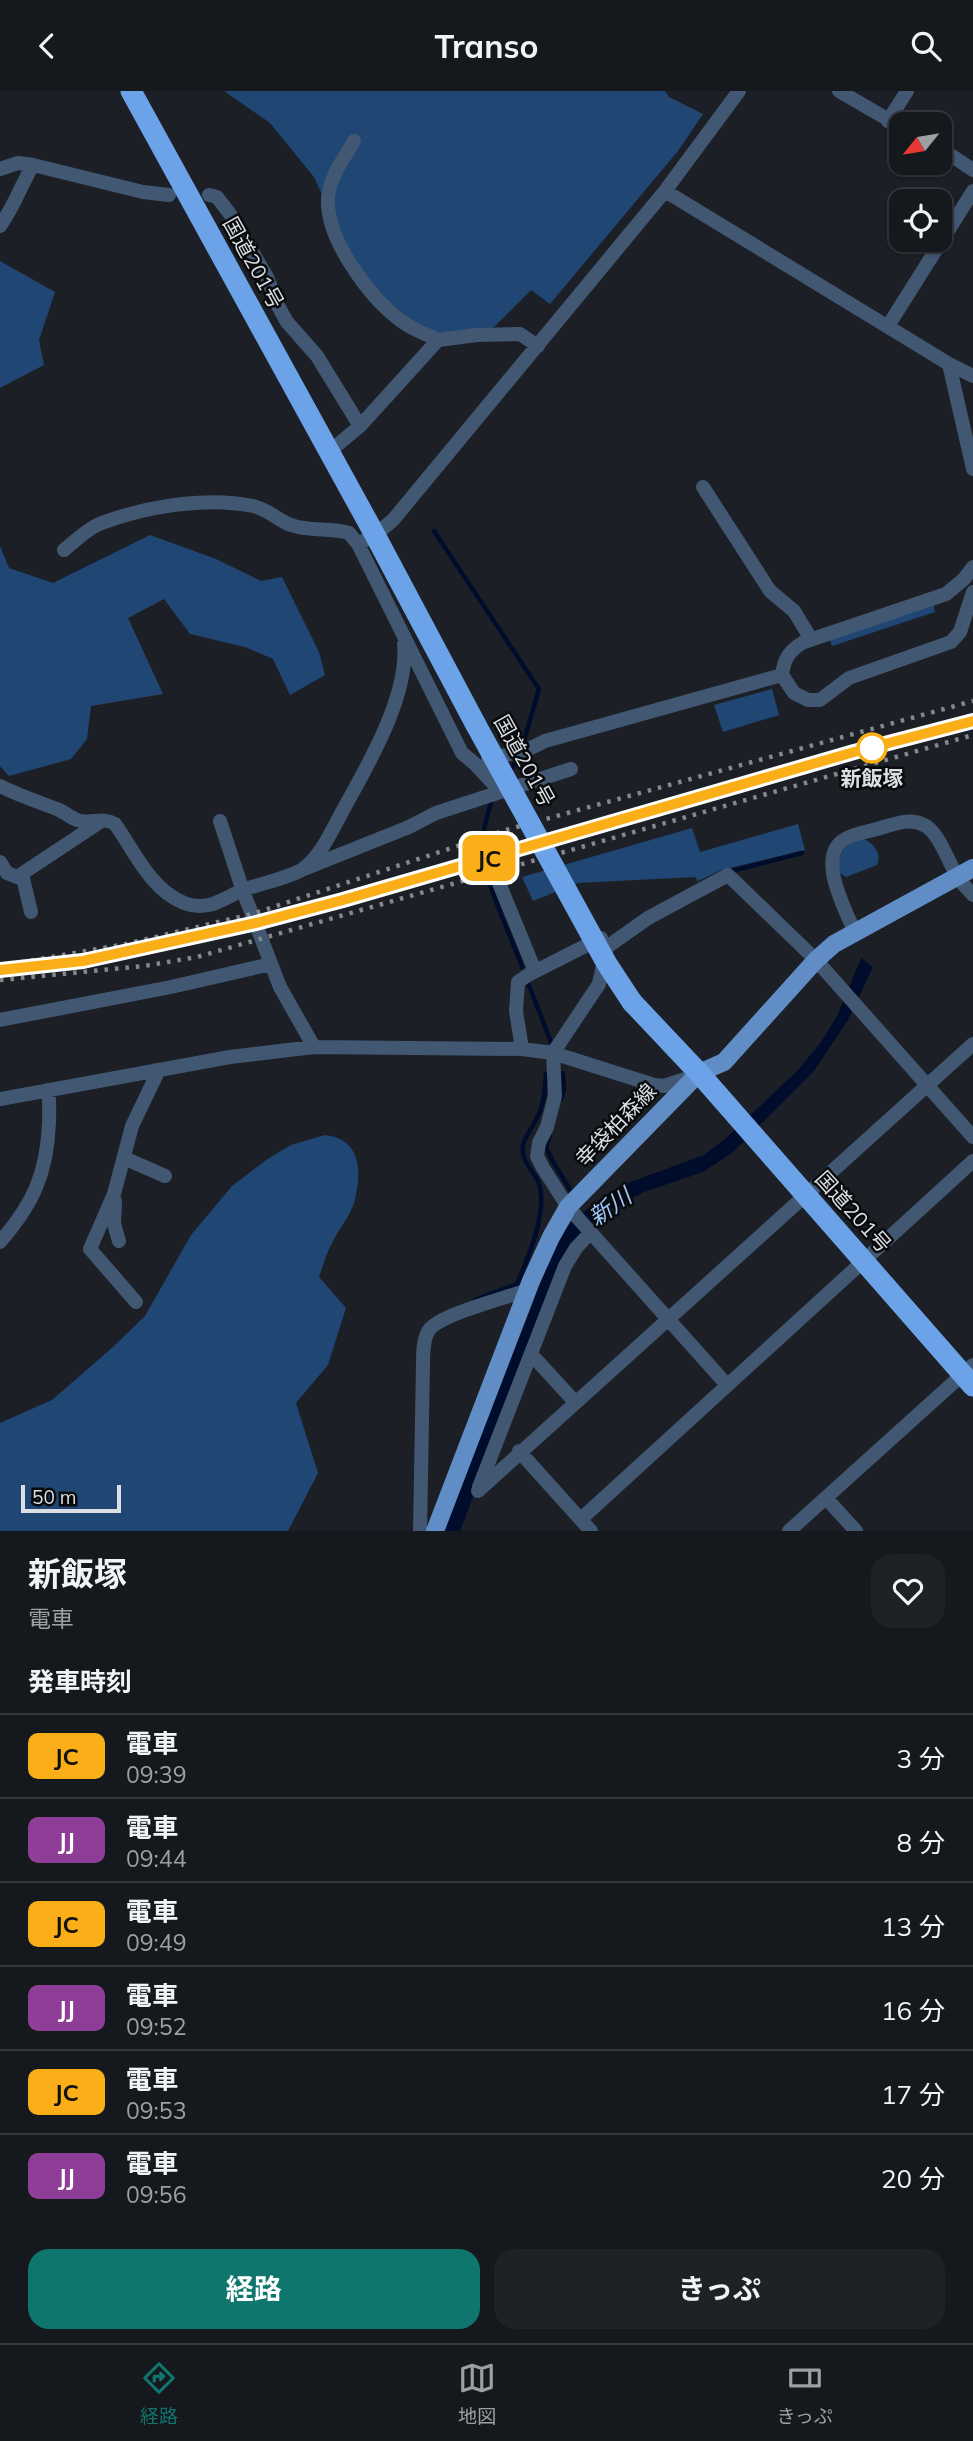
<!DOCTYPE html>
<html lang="ja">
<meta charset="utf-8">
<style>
body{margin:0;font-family:Mulish,"Noto Sans JP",sans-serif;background:#1e2125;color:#f1f3f6;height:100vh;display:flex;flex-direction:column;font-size:26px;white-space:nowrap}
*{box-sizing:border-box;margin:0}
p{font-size:23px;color:#9da0a3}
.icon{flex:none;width:38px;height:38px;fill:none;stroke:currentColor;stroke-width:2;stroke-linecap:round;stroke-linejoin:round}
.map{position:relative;height:1440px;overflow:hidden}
.side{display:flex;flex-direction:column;background:#15181c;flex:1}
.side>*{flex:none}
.badge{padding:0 14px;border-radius:10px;font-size:24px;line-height:46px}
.needle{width:46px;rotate:240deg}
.tools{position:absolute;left:889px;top:21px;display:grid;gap:14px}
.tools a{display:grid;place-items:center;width:63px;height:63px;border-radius:14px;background:#15181c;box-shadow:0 2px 5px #0004,0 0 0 2px #34373b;font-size:35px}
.scale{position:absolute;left:21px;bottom:18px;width:100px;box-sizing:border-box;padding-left:7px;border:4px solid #dbdee3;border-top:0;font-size:19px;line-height:24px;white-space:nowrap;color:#dbdee3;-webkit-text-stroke:5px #080a0c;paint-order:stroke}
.map>.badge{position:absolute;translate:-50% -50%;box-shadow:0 0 0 4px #fff}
h2{padding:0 28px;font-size:26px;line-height:63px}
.round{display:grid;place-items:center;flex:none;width:74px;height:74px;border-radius:21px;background:#1e2125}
.summary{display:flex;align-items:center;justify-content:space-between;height:119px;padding:0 28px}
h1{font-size:33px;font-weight:700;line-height:52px}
.cta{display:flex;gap:14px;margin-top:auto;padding:14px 28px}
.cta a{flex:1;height:80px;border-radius:21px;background:#0f766e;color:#fff;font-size:28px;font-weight:700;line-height:80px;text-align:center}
.cta a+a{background:#1e2125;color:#f1f3f6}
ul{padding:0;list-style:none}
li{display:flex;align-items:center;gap:21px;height:84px;padding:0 28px;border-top:2px solid #34373b}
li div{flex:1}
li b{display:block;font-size:26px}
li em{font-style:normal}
li .badge{min-width:77px;font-weight:700;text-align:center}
header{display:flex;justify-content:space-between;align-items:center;height:91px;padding:0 28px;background:#15181c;font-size:32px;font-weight:700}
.tab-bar{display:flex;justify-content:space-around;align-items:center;height:98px;border-top:2px solid #34373b;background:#15181c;font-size:19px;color:#9da0a3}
.tab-bar a{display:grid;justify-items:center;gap:4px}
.tab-bar .current{color:#0f766e}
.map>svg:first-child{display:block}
</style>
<header><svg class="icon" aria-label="back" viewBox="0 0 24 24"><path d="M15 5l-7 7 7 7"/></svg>Transo<svg class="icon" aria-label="search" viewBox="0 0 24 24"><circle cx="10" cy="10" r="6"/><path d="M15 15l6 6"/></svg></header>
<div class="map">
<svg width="973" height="1440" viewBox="0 0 973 1440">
<rect width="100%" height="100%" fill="#1c2026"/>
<path fill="#204674" d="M224,0H665L669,6L703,23L678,60L550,213L531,199L493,237L439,244L404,227L384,211L347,157L314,86L270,32Z
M0,170L55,201L39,249L44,274L0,297Z
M150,444L216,468L261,490L282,486L319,561L325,584L290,604L273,568L245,556L190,543L164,508L128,527L163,603L91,615L87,648L71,668L9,685L0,675V455L9,477L53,492Z
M933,513L935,521L832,555L829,546Z
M772,598L779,624L723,641L714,614Z
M798,733L805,759L721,779L698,790L695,786L578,792L533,810L522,786L692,737L700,761Z
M864,748C874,753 882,762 877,774L846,786L837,780C842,758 842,754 864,748Z
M325,1044C362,1048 362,1082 354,1112C350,1125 339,1138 333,1150C327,1161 323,1174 319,1186L346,1217L328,1274L296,1312L318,1382L288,1440H0V1332L52,1309L113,1256L145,1225L191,1144L232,1095L266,1069L291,1054Z"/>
<path fill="#000c2b" d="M861,867L873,876L848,929L814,980L733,1061L703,1081L644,1101L613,1117L581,1143L560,1178L460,1440H444L550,1168L567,1136L583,1121L620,1095L704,1064L725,1048L798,979L821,951L837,925Z"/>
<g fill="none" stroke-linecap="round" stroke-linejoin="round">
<path stroke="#000c2b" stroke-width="4.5" d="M434,440L539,598L523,653
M509,680L517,670
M492,708C488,723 482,740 482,756C483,787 511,845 522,876
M728,781L802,762
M528,892L551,951
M561,1008L564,998L563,982
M550,1043L546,1056L553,1071L573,1103
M475,1209L517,1193C528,1167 548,1121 539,1093C535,1080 520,1071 523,1054C525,1045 534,1034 538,1025C544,1012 545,997 546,983"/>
<path stroke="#415772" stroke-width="14" d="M839,0L901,36
M888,30L907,0
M354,50C344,68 329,86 328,108C326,148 370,207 400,229C411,238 426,243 438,249
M940,57L973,79
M0,78L18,72L33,74
M665,100L949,273L973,378
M209,104L217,106L230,123L267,186L278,215L287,231L317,265L360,335
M0,135C14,116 21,94 33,74L143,101L169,104
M888,235L973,100
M949,273L973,285
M329,361L360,335L438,249L477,244L520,243L538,255
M703,396L770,500L794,520L811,548
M64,459C75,450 86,439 99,433C144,416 205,405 253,415C268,418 279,430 291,434C309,441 331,436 349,442L358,453
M973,476L964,488L946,503L804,551C790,559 784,567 782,584L794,602L808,609H820L849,587L951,551L960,541L973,501
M488,668L527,659L545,650L782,584
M0,695C18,704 38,711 57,718C64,721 70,726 77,729C91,734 102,725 115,733C135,761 150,798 184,812C208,821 222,808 243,799C259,793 292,786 303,778C321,765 332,739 342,721C367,675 409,606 404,553
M501,701L474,672L462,662L358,453L375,444L393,429L665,100L739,0
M220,730L243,800L280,896L314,956
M0,771L7,782L17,786L100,731
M304,778L409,736L436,722L571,678
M22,783L31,821
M499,792L535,880
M854,840C845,817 818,769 842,750C851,743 866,741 877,738C892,734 909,726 924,734C938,740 948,770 956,783C960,791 967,797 973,804
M0,929L171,896L271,873
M522,958L516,920L518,891L528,884L601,847
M0,1008L230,966L314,956L522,958L553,962L654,994L664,995L694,985
M124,1067L165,1085
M115,1110L114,1133L119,1150
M0,1151C33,1113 47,1083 49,1032C49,1021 50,1010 48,999
M136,1211L90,1158L114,1103L132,1035L156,985V979
M531,1263L575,1311
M727,1294L568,1116L543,1077L537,1065L539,1052L547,1036L555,1005L553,962L599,893L607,856L648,827L728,784L816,869L973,1046
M519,1360L591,1440
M479,1396L565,1175L576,1157L591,1141
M478,1400L973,953
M826,1407L856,1440
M581,1428L973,1070
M420,1440L423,1272C423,1263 423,1248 429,1239C441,1223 506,1207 527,1199
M789,1440L973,1274"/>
<path stroke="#608dc6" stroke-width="18" d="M435,1440L531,1190L551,1146L568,1116L699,982L724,971L816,869L834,853L973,777"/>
<path stroke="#6ca2e7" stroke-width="21" d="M131,0L375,444L476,634
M632,911L699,982L973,1295"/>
<path stroke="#84888d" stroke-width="4.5" stroke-dasharray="3.5 7" stroke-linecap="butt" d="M248,834L343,809L854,661L973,630
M0,875L126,853L252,823L506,739L973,610
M0,889L144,875L197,866L973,644"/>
<path stroke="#6ca2e7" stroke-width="21" d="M476,634L607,873L632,911"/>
</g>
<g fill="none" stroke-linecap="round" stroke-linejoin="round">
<defs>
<path id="line" d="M0,879L83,870L256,832L343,809L854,661L973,630"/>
</defs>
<use href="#line" stroke="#fff" stroke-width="16"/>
<use href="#line" stroke="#faaf18" stroke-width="10"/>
</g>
<circle fill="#fff" stroke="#faaf18" stroke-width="3.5" cx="872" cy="657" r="14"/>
<g text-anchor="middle" stroke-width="5" stroke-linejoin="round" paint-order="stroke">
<g font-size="21" fill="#dbdee3" stroke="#080a0c">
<text transform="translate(253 172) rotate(61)" y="7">国道201号</text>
<text transform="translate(524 670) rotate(61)" y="7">国道201号</text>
<text transform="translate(616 1034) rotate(-46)" y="7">幸袋柏森線</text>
<text transform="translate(853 1121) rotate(48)" y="7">国道201号</text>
</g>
<g font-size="21" font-weight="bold" fill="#dbdee3" stroke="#080a0c">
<text x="872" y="695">新飯塚</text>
</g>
<g font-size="23" font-style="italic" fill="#9dc7fd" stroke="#080a0c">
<text transform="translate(610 1116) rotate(-35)" y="8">新川</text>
</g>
</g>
</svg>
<div class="tools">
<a><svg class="needle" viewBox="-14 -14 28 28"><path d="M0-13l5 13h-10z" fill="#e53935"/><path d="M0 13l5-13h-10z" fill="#9da0a3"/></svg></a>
<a><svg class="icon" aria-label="locate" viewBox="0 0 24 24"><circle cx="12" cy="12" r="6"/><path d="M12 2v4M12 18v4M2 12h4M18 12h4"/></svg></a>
</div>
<div class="scale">50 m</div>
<b class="badge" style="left:489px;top:767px;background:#faaf18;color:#111">JC</b>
</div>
<section class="side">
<div class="summary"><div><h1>新飯塚</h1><p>電車</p></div><a class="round"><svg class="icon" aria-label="heart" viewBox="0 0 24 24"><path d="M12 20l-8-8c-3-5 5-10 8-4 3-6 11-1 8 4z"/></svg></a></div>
<h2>発車時刻</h2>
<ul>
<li><span class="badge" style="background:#faaf18;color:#111">JC</span><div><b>電車</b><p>09:39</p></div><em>3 分</em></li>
<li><span class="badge" style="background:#8f3e97;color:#fff">JJ</span><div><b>電車</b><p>09:44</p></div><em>8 分</em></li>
<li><span class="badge" style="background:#faaf18;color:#111">JC</span><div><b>電車</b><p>09:49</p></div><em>13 分</em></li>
<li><span class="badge" style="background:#8f3e97;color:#fff">JJ</span><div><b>電車</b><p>09:52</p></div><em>16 分</em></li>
<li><span class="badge" style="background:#faaf18;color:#111">JC</span><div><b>電車</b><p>09:53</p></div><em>17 分</em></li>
<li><span class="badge" style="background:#8f3e97;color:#fff">JJ</span><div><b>電車</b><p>09:56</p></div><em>20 分</em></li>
</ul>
<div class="cta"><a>経路</a><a>きっぷ</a></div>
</section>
<nav class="tab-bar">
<a class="current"><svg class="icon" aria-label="directions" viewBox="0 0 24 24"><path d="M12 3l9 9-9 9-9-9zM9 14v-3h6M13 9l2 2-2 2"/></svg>経路</a>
<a><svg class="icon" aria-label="map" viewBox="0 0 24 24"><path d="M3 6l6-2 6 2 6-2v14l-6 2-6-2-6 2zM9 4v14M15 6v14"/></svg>地図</a>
<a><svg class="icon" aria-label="tickets" viewBox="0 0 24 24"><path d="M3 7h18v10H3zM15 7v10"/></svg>きっぷ</a>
</nav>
